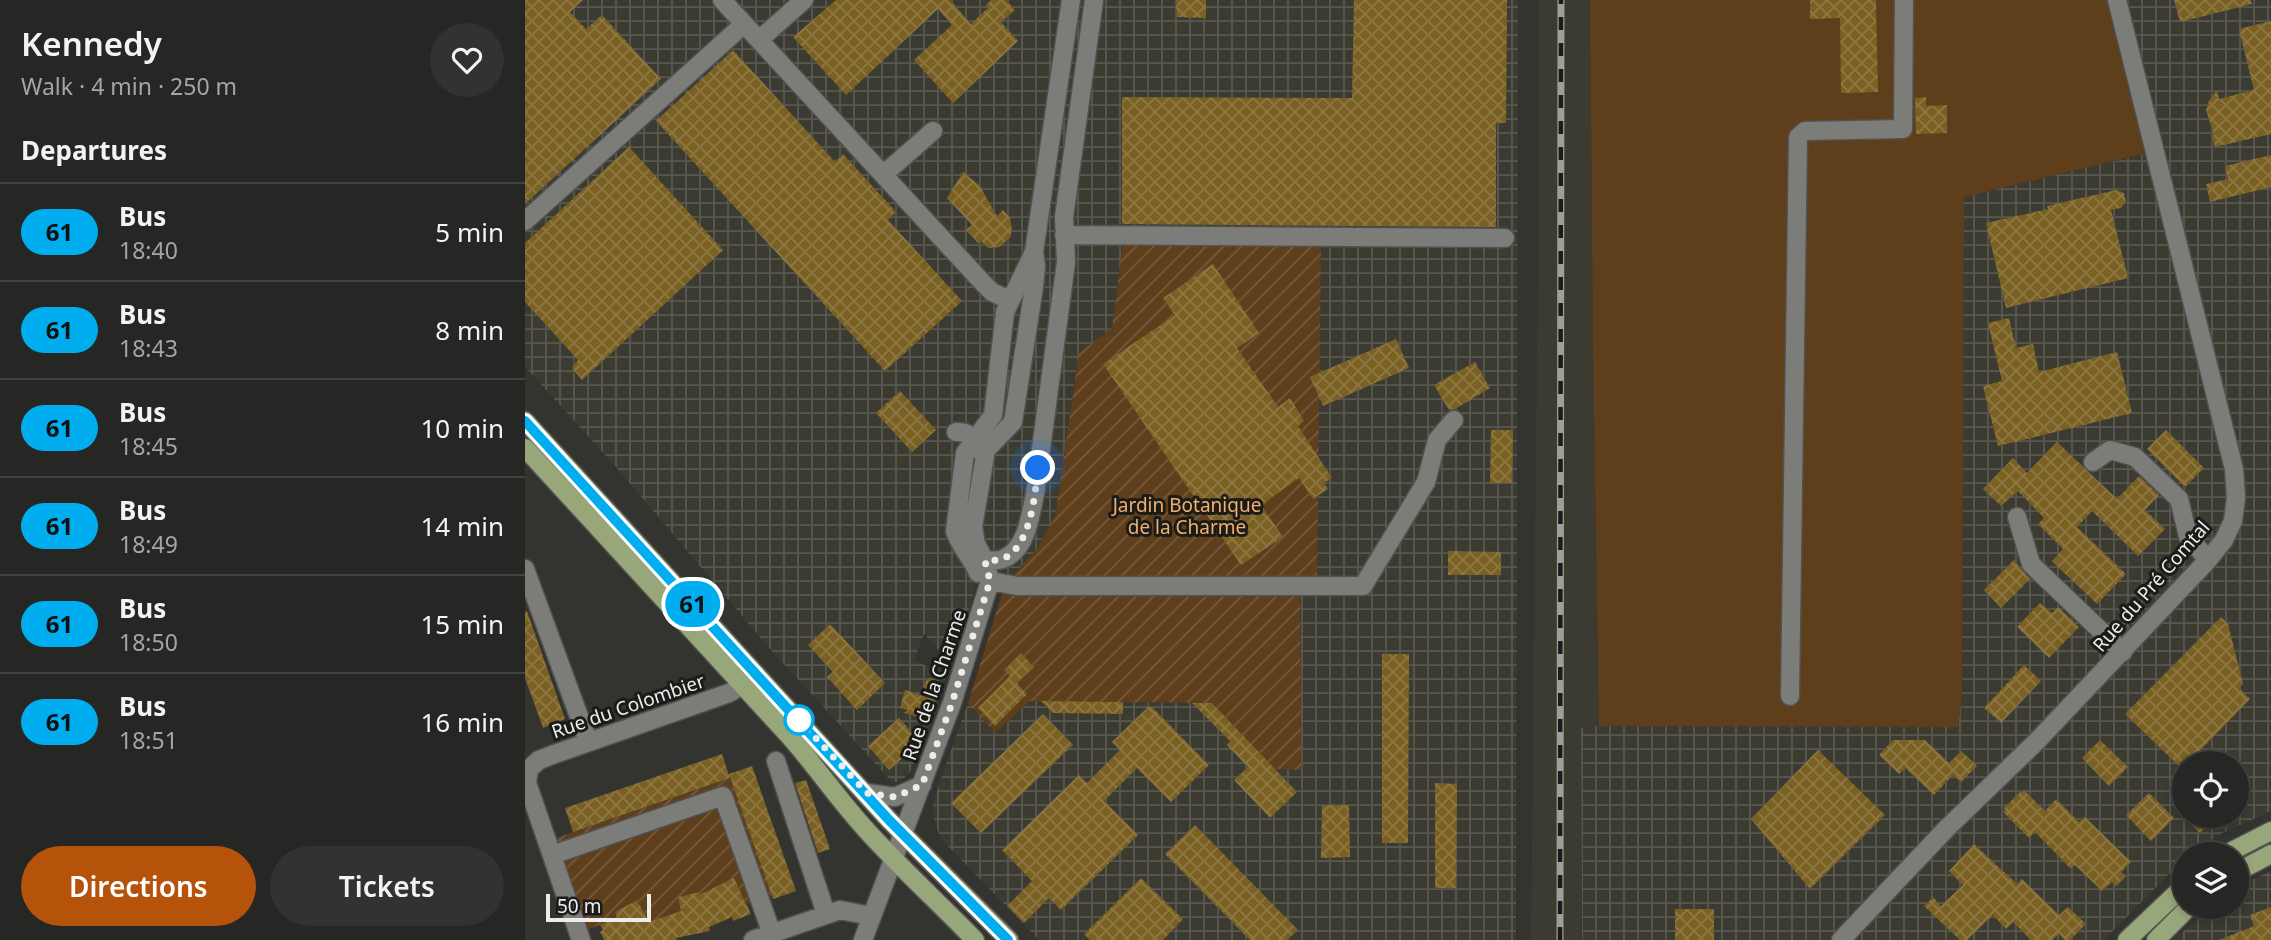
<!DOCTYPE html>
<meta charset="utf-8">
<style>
body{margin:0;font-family:"Noto Sans",sans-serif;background:#323231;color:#f1f3f6;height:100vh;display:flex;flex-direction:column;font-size:26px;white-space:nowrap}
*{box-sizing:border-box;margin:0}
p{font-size:23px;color:#a4a5a6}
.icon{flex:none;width:38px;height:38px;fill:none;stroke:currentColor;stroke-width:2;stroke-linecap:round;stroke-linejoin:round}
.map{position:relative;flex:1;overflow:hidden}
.sheet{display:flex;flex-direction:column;background:#262624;width:525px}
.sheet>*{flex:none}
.badge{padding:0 14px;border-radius:23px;font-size:24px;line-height:46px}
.controls{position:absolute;left:1647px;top:751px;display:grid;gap:14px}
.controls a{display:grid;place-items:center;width:77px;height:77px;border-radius:50%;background:#262624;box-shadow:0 4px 10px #0003,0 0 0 2px #424341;font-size:35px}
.scale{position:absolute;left:21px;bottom:18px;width:105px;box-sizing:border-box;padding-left:7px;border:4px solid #ececea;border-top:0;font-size:19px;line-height:24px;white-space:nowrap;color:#ececea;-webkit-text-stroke:5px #1b1b19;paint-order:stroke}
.you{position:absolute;width:35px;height:35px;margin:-18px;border:5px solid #fff;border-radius:50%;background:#1a73e8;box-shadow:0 0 0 10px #1a73e833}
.map>.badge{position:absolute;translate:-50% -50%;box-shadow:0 0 0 4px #fff}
h2{padding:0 21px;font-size:26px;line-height:63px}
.round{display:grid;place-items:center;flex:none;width:74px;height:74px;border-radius:37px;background:#323231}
.headline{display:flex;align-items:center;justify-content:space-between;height:119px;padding:0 21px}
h1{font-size:33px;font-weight:600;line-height:52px}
.button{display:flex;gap:14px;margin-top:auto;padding:14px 21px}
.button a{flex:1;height:80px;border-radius:42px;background:#b45309;color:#fff;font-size:28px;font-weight:600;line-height:80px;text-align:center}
.button a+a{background:#323231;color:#f1f3f6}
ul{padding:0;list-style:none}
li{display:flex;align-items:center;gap:21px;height:98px;padding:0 21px;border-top:2px solid #424341}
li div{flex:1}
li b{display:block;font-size:26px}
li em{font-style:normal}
li .badge{min-width:77px;font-weight:700;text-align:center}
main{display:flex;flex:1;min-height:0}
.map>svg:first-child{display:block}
</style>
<main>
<section class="sheet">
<div class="headline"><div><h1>Kennedy</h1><p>Walk · 4 min · 250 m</p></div><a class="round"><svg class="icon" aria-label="heart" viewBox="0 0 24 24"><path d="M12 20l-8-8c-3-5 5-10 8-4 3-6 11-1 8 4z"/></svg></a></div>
<h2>Departures</h2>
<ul>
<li><span class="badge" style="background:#00adef;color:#111">61</span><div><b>Bus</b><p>18:40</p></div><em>5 min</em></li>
<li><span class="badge" style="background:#00adef;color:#111">61</span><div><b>Bus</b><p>18:43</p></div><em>8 min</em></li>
<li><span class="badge" style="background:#00adef;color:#111">61</span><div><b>Bus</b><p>18:45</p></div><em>10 min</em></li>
<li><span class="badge" style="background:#00adef;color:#111">61</span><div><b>Bus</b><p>18:49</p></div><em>14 min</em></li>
<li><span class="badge" style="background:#00adef;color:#111">61</span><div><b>Bus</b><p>18:50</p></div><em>15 min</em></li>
<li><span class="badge" style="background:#00adef;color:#111">61</span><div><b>Bus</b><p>18:51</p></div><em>16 min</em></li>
</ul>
<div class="button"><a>Directions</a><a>Tickets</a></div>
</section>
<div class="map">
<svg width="1746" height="940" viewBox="0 0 1746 940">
<defs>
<pattern id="industrial-grid" width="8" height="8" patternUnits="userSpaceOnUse" patternTransform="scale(1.75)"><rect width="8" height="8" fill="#3b3b32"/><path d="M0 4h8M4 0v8" fill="none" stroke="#585850"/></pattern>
<pattern id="garden-furrows" width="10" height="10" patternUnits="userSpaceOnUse" patternTransform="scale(1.75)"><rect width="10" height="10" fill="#5f3e1b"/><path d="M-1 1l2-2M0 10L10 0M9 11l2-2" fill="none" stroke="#765a3c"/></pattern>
<pattern id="building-cross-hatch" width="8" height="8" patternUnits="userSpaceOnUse" patternTransform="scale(1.75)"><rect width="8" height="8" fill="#7a6023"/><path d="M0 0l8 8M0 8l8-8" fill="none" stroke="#8d7743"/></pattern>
</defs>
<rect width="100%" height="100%" fill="#333330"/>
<path fill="#3b3b32" d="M1013,0H1065L1068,353L1074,726L1056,738V940H1006L1013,249Z"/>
<path fill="url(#industrial-grid)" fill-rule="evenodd" d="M0,0H993L991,940H514L417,840L410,825L408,804L415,781L443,703L470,733L505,701L687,703L749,769L598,244L587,328L554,353L530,517L512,549L480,584L452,579L446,604L425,662L399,634L389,660L421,675L402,733L385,772L376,781L368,783L245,649L91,467L0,367Z
M1602,0H1746V811L1693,835L1666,854H1659V859L1579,940H1057L1056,728L1074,726L1433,727L1437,692L1439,197L1640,149ZM1659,763H1712V816H1659Z
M1746,871V940H1648L1687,907L1712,906V887Z"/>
<path fill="url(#garden-furrows)" d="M598,244L796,246L792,586L775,587L776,770L749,769L687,703L505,701L470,733L443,703L480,584L512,549L530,517L554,353L587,328Z
M206,778L247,896L222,904L209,879L178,898L175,892L153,897L156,912L124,922L112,900L90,912L92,917L75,925L53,933L22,841Z"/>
<path fill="#5f3e1b" d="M1065,0H1583L1622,153L1439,197L1437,692L1433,727L1074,726L1068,353Z"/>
<path fill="url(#building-cross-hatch)" d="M0,0H58L45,12L61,29L77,15L136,79L0,204Z
M311,0H425L446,24L463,8L461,5L466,0H481L490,10L476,22L493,41L428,103L389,60L427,25L413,9L321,95L268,37Z
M651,0H681V18L652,17Z
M829,0H982L981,123H971V227L597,224V97L827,98Z
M1285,0H1351L1353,92L1316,93L1315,18L1285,19Z
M1649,0H1726L1727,4L1655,22Z
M1746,21V134L1690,147L1687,136L1689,135L1681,110L1684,101L1692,90L1694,99L1729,90L1714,29Z
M208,50L310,162L318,154L371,212L363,220L437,301L360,371L131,121Z
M1401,97V106L1422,105V133L1391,134L1390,98Z
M104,147L198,250L57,380L47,368L53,360L0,302V243Z
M1746,155V187L1685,202L1681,184L1703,179L1700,166Z
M438,172L454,185L472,216L478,210L485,218L487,230L485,237L475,247L463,248L456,241L453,243L441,230L447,225L422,198Z
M1591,190L1599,193L1601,201L1596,208L1586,210L1603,278L1481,308L1461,223L1523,209L1522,206Z
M688,264L734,333L712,348L753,407L765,398L779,421L773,426L807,478L799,483L803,489L788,499L774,478L736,505L758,537L716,565L578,364L650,315L638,298Z
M1484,318L1491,348L1508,344L1514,372L1592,352L1607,413L1473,446L1458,386L1477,381L1463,323Z
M871,339L884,368L798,406L785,377Z
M950,362L965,388L930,409L924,410L909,385Z
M375,391L411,430L387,452L351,413Z
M966,430H988L987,483H965Z
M1641,430L1679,468L1660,487L1622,449Z
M1532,442L1592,499L1614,476L1634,495L1620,510L1640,529L1613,556L1567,511L1552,527L1601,574L1572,604L1527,561L1538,549L1513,524L1519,518L1493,491L1476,506L1458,489L1488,458L1502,473Z
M923,551L976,552V575H923Z
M1489,560L1505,579L1476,608L1459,590Z
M1515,603L1527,613L1533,607L1554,627L1524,658L1492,627Z
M2,611L40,719L18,728L0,678V612Z
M1696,617L1703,624L1718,684L1714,688L1725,699L1663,763H1659L1657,769L1600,714Z
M305,624L360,683L332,710L302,677L308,672L283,645Z
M496,653L509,667L492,683L502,694L470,726L453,708L485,676L479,670Z
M857,654H884L883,843H857Z
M1499,665L1516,681L1476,723L1459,708Z
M404,678L410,680L412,685L404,697L411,699L406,717L399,715V718L379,713L383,710L375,708L380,690L398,696L399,683Z
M516,701L598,702V714L528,713Z
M667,703H687L772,792L745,818L709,780L723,767L702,745L705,741Z
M623,707H627L684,765L646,802L612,768L579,801L613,835L536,910L524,898L499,923L482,906L507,881L477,850L554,775L562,783L595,750L587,742Z
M518,714L548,745L456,833L426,803Z
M374,718L395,742L364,770L343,746Z
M1368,740H1400L1424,763L1436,751L1452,766L1436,782L1428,775L1409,795L1380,768L1374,774L1354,755Z
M1575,740L1603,767L1584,786L1557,758Z
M1293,750L1360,815L1285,889L1226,819Z
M197,754L205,778L48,832L40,808Z
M227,766L271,891L248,899L204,774Z
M281,780L305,849L293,853L270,783Z
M910,783L932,784L931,888H910Z
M1499,790L1520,811L1531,799L1554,822L1560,817L1606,862L1596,872L1601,876L1591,886L1587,882L1577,891L1550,865L1546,869L1510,832L1504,838L1478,812L1480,810L1479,808L1496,791L1497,792Z
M1624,793L1649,818L1626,841L1601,815Z
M797,805H824L825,857L796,858Z
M1657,816H1676L1684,824L1675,833Z
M670,825L773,930L762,940H725L640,854Z
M1449,844L1492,884L1497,879L1534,915L1543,907L1561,924L1545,940H1540L1534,934L1527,940H1506L1488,922L1481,929L1468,915L1442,940H1435L1399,906L1408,897L1416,906L1438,885L1424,871Z
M209,878L226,914L208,921L207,917L184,927L185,931L151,938L152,940H79L75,932L78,930L75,925L92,917L90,912L112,900L124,922L156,911L153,897L175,892L176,894Z
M616,878L658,919L638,940H565L559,934Z
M1746,907V940H1694L1729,926L1725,915Z
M1150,909H1189V940H1150Z"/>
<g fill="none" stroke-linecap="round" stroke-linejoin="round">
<defs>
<path id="minor" d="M197,0L458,283L467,292L484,300
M234,40L279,0
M359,174L408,131
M0,221L219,24
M539,235L980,238
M431,432C445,431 448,438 453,450
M1568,462L1585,450L1610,457L1654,499L1663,536L1683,560
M1492,517L1506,564L1598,652
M460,561C465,560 473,561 478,559C502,549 505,516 510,494L541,262L539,217L569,0
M0,569L63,741
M453,573C447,558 435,547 430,531L440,453L468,415L480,312L509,252L546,0
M465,581L492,586H838L901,482L912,440L929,420
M1265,696L1273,137L1280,131L1378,129L1379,0
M251,761L301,914
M4,769L14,760L27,755L204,693L216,686
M4,769L2,783L56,940
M342,793L370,797L397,785
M27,855L198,796L247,934
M228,940L315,910L346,916
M338,940L427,703L465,581L460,561L451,544L448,527L461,450L488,422L509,287L511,266L509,252
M1316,940L1422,828L1511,742L1683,560L1699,540L1708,521L1711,497L1709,469L1592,0"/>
<path id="major" d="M0,421L364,820L484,940
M0,448L266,738C293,769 316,803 344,833C378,870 415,904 450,940
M1701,854L1746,831
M1712,872L1746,854
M1602,940L1659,886
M1631,940L1665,906"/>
</defs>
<use href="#minor" stroke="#51514f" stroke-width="21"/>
<use href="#major" stroke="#51514f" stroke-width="21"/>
<use href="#minor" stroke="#7c7c78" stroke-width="18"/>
<use href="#major" stroke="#97a779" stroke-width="18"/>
<defs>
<path id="rail" d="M1035,940L1036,0"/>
</defs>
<use href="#rail" stroke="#9e9e9b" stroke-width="7"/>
<use href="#rail" stroke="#1b1b19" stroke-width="4.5" stroke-dasharray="13" stroke-linecap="butt"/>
</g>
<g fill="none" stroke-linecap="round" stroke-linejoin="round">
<defs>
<path id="line" d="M0,421L364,820L483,940"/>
</defs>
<use href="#line" stroke="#fff" stroke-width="16"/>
<use href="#line" stroke="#00adef" stroke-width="10"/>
<path stroke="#ececea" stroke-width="7" stroke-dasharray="0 12.6" d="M274,720L342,793L370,797L397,785L427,703L465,581L460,561C465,560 473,561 477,559C506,548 510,494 513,468"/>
</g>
<circle fill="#fff" stroke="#00adef" stroke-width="3.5" cx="274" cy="720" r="14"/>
<g text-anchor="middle" stroke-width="6" stroke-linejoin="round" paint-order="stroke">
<g font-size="19" fill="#f2b06c" stroke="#1b1b19">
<text x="662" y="512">Jardin Botanique<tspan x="662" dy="22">de la Charme</tspan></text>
</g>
<g font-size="19" fill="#ececea" stroke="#1b1b19">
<text transform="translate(1626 586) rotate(-49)" y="7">Rue du Pré Comtal</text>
<text transform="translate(409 685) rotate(-71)" y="7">Rue de la Charme</text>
<text transform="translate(103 706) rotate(-19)" y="7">Rue du Colombier</text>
</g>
</g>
</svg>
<div class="controls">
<a><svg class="icon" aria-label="locate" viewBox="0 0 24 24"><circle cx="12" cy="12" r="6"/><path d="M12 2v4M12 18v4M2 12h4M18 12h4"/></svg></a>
<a><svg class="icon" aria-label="layers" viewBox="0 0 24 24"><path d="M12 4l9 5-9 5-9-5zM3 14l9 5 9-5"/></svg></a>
</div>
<div class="scale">50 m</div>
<div class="you" style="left:513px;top:468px"></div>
<b class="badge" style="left:168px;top:604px;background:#00adef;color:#111">61</b>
</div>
</main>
